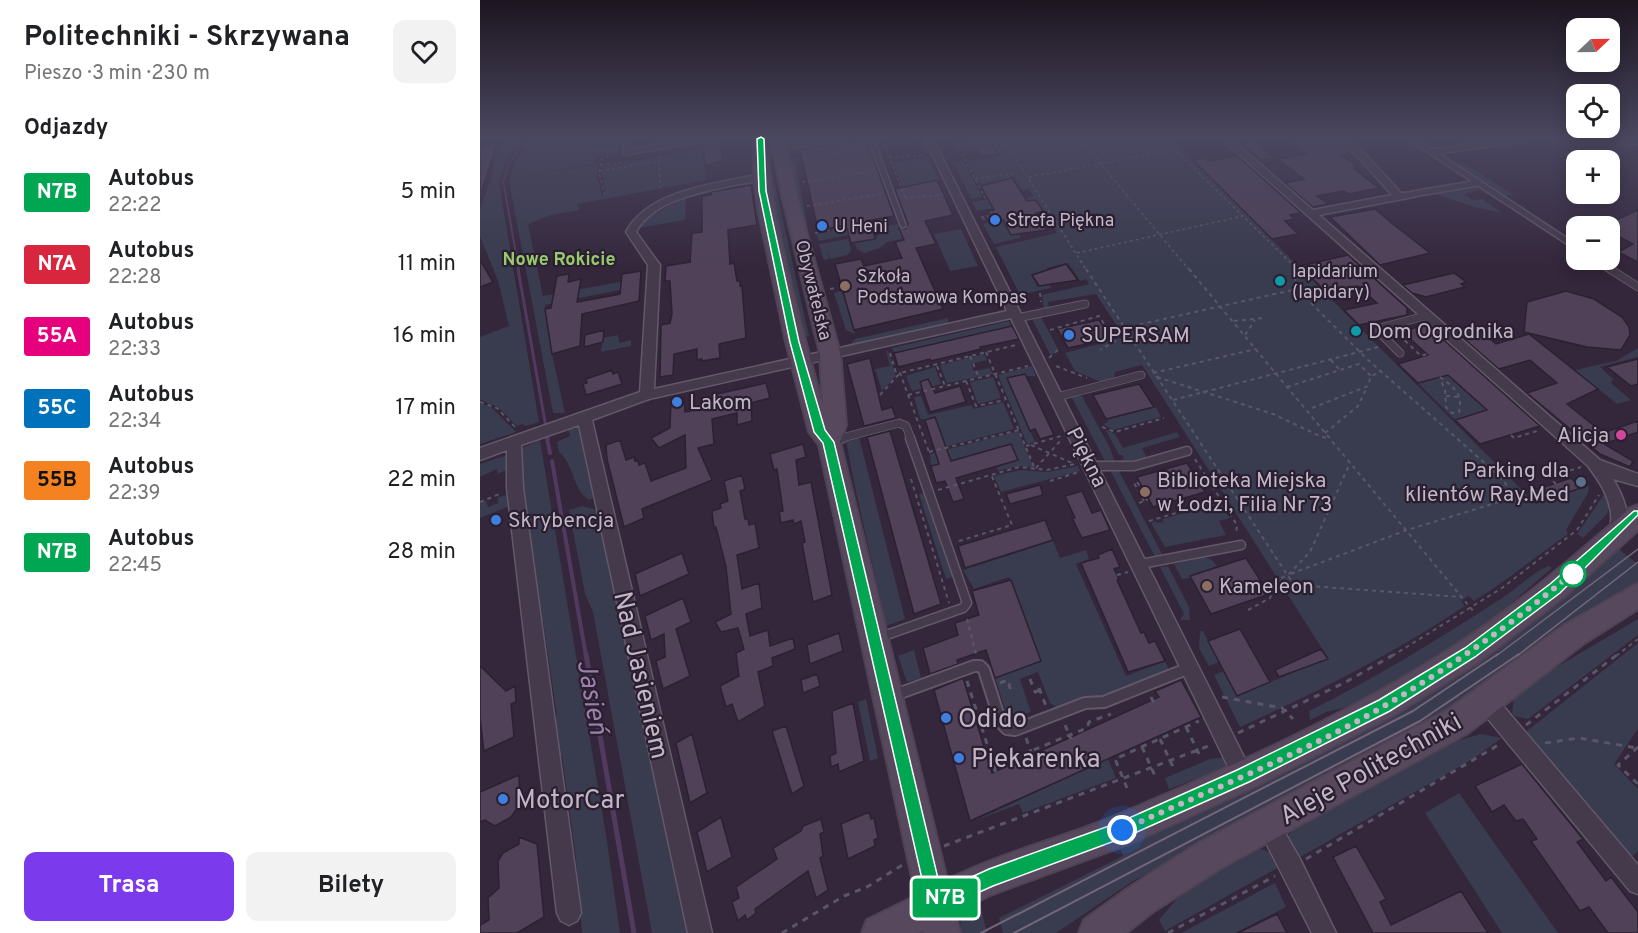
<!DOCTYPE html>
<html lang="pl">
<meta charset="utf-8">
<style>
body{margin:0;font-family:Overpass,sans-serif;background:#f2f2f2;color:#202124;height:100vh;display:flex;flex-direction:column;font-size:22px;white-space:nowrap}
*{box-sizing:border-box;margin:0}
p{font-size:20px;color:#757577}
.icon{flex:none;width:33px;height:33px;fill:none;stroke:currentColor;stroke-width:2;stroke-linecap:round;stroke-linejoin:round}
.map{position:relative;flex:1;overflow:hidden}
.side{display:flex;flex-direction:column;background:#fff;width:480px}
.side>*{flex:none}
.badge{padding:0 12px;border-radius:4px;font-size:21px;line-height:39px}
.needle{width:39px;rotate:68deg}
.tools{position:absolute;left:1086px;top:18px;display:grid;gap:12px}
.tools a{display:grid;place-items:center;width:54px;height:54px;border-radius:12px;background:#fff;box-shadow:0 3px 15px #0003;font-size:30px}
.you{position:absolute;width:30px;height:30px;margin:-15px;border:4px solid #fff;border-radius:50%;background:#1a73e8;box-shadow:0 0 0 9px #1a73e833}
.map>.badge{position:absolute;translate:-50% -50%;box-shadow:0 0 0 3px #fff}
h2{padding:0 24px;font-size:22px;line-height:54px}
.round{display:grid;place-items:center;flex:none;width:63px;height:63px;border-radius:12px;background:#f2f2f2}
.summary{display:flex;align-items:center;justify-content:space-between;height:102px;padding:0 24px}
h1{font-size:28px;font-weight:700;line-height:45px}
.primary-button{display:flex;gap:12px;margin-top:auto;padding:12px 24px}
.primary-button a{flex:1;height:69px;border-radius:12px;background:#7c3aed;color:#fff;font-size:24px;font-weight:700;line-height:69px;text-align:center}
.primary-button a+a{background:#f2f2f2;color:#202124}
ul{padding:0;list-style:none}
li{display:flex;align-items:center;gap:18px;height:72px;padding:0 24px}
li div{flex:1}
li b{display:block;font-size:22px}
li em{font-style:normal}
li .badge{min-width:66px;font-weight:700;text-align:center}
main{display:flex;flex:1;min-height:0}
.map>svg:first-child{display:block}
</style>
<main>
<section class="side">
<div class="summary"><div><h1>Politechniki - Skrzywana</h1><p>Pieszo · 3 min · 230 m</p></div><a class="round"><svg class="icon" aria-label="heart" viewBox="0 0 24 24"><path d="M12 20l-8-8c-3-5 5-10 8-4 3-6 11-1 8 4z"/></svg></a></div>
<h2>Odjazdy</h2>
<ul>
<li><span class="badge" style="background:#00a651;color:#fff">N7B</span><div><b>Autobus</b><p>22:22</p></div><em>5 min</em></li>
<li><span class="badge" style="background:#d7263d;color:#fff">N7A</span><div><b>Autobus</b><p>22:28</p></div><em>11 min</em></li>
<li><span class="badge" style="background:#e6007e;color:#fff">55A</span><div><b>Autobus</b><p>22:33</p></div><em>16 min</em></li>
<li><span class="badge" style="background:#0072bc;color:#fff">55C</span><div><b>Autobus</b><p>22:34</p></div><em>17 min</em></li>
<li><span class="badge" style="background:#f58220;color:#111">55B</span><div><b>Autobus</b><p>22:39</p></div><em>22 min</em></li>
<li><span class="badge" style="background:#00a651;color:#fff">N7B</span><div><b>Autobus</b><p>22:45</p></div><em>28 min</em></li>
</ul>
<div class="primary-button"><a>Trasa</a><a>Bilety</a></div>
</section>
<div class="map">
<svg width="1158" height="933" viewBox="0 0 1158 933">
<rect width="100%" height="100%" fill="#34263b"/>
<path fill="#393b4e" d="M27,139H41L25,163L19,183L59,422L46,426L42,424L37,426L18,407L0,400V337L29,326L18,281L0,236V209L13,172L14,159Z
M49,139H141L138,152L115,157L114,164L40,176L118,165L117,175L122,196L126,195L122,173L123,166L222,150L226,180L97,204L99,210L71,215L48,224L63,296L161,278L160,286L65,305L72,354L85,413H73L29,181L35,163Z
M489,139H691L1055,503L1109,486L1108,493L1086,530L1088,534C1056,556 1027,581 994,601L989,596L981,601L985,606C913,654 838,692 760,727L734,675L743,671L757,696L848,658L662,365L635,372L634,379L621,382L595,371L585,353L644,337L616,294L568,302L569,309L564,310L562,295L609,284L606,279L600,281L588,263L567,268L568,271L551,275L558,287L570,284L571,288L540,295L516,247L577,233L556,200L497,211L492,202L544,194L546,198L553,196L549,189L542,190L533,177L500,185L487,161L524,156L520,155L513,143L480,150L478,146L488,144Z
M315,157L329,237L326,236L308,158Z
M448,157L459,180L440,183L426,196L414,163Z
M298,160L339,334L333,335L296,179L294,161Z
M287,162L290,163L329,336L322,338L299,240Z
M484,162L502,197L491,199L474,163Z
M982,162L1034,195C1013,198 989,174 972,164Z
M992,187L1003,189L1032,209L1000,190L984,194L993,200L1002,199L1022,213L995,207L955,194Z
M206,197L205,220L158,228L163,220Z
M522,220L530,235L540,233V238L514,244L503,224Z
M395,223L402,227L417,224L420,229L427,228L432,237L407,242L400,248L384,253L377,249L375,243L396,239L400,233L410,232L401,228L339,241L336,234Z
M481,229L498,266L470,271L454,234Z
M368,239L371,251L367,255L350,259L346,248L349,259L344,260L339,244Z
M362,290L374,330L375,334L366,330L354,293Z
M560,315L578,349L571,356L551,317Z
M468,318V324L370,345L375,339Z
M529,321L532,326L414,353L412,348Z
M138,335L139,343L151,340V346L121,352L123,338Z
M1158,348V357L1120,367L1133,379L1131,383L1151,400L1137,404L1095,370L1136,361Z
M406,351H408L416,376L402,391L395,369L410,366Z
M504,354L507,360L491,364L494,371L510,368L513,374L467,383L460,365Z
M552,366L556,376H547L545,374L528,378L555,442L547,444L518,375Z
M455,367L461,384L432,391L426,376Z
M968,375L1007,410L975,420L938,383Z
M513,377L521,398L498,404L490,382Z
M441,396L448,415L491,405L494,409L523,402L534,429L464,447L454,417L445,420L440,418L434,397Z
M591,396H602L630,448L635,462L625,461Z
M0,403L11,407L36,432L0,444Z
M676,407L681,417L633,430L623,424L628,422L627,420Z
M99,428L114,498L109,500C93,491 94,464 79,452L77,442L90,436L89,431L85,430Z
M625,429L635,434L643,448L697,432L700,437L662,448L667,458L643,462L641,460L644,458L642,455H639Z
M538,431L554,468L539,466L518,471L517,467L538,460L531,444L451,466L450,454Z
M379,437L425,619L406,626C393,564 377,503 366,440Z
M60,440L127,841L140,933H102L96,859L82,756L77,758L71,719L77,716L63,621L58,623L39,485L40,449Z
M27,455L30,468L18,474L17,469L0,477V464Z
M598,466L600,471L521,492L514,476L540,470L568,472Z
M638,469L683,556L675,557L630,470Z
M444,493L473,577L466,579L439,494Z
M1125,493L1131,501L1127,514L1103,538L1097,534Z
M28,495L30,506L0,518V503L6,500L8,507L18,503V497Z
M740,502L750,518L739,521L746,535L685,547L671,523L676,521L677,523L683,522V519Z
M102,506L117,510L209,933H172L113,612L105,594L89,510Z
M573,541L580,558L606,550L609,559L596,564L646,676L685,661L690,672L623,697L579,709L570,703L558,672L540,679L551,712L532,719L526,712L515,678L561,661L529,577L494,589L483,570Z
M1142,545L1140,550L1158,564V581L1105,611L1018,678L956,718L738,838L653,881L576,933H523L519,918L643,856L640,846C774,790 908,727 1026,642C1067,612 1104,579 1142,545Z
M725,557L733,561L737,566L710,576L712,578L702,579L694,564Z
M688,566L709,607L710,620H700L704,614L680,567Z
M1069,566L1072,568L1014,618L954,659L875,705L846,712L830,720L829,711C894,679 955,641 1016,602C1035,591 1049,574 1069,566Z
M1158,619V635L1048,719L1034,716L1032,712L1034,699L1073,669Z
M720,631H723L739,662L729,666L719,648Z
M1158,643V729L1134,764L1158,789V851L1148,860L1043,734Z
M434,650L441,678L427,682L418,656Z
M386,699L398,758L390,761L378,702Z
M1001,734L1022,738L991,760L815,860L808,845L809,834L814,829L976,741Z
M745,757V768L689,789L685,778L730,759Z
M628,759L636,778L543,813L539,804L494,821Z
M979,793L1078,933H1022L945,813Z
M780,849C792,851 795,856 801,866L685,931L679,920L700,895L716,882Z
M795,883L806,907L755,933H701Z
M499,900L507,933H480C480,916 484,908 499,900Z"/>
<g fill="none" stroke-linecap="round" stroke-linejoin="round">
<path stroke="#523a5e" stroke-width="2" d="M23,183L28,165L45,139
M24,186L39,271"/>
<path stroke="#523a5e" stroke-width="3" d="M38,269L68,439"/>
<path stroke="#523a5e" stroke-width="4" d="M67,438L70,453
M72,461L106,656"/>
<path stroke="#523a5e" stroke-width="5" d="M106,654L154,933"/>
</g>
<path fill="#504158" stroke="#2c2132" stroke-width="1.5" d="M232,139L233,142L240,141L243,161L225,166L223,144Z
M359,139H370V143L387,141L414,216L390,220L395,239L371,243L366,225L338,230L320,149L353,144Z
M808,139H854L870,153L861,155L877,166H874L877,168L874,169L899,188L868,194L864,191L837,196L848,204L833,207L805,183L824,179L798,159L827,154Z
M775,141L795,158L781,160L762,143Z
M511,144L518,154L502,157L496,146Z
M17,145L2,190H0V147Z
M757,156L818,210L820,213L810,215L814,219L805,221L818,234L792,239L713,160L726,158L729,161Z
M532,178L547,201L556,200L563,211L556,213L567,230L531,235L523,220L513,222L508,211L514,210L501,186Z
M457,180L473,215L445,221L456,244L436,248L463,309L374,330L355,264L381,259L384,266L422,258L415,242L424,240L419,228L425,229L428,224L415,189Z
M271,185L277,225L248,230L250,264L254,263L257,281H260V286H262L266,338L239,344L240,358L222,361V359L217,360V349L194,354L193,375L180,377L181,325L190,323L192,314L190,281H185L186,266L210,262L212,233L222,232V196L231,195V192Z
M895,209L914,225L950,253L900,265L850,217Z
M1158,210V262L1138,252L1153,244L1130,232V223Z
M868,255L927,308V315L879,325L864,310L897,303L878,286L847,293L820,266Z
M0,260L13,282L0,287Z
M586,264L598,280L559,286L552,275Z
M161,271L159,301L102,314L100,346L72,354L65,309L71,308L77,276L89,274L88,282L101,279L97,302L140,294L142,274Z
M974,273L986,282L981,284L985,287L946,297L932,293L923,285Z
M1086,291L1114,299L1142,317L1149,327L1150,335L1141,350L1107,347L1044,332L1047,302Z
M619,320L631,339L588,348L577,329Z
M993,324L1016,344L1049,334L1118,389L1087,404L1116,427L1126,432L1158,421V432L1124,444L1153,461L1150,467L1120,454L1047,393L1077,383L1050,360L1019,369L974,330Z
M945,325L957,334L1060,426L1000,444L975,420L1007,410L968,375L938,383L918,364L948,355L919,329L927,327V330Z
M532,326L539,339L500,347L501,349L451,361L450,359L418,367L414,353Z
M124,330L123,342L104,347L105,335Z
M390,358L402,410L412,407L416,418L384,426L367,364Z
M1158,359V384L1151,386L1127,367Z
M132,370L133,374L138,372L142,384L106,395L103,384L107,383L106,379Z
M545,374L548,380L574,435L560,439L555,429L550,431L527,378Z
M448,379L455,393L480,386L486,402L450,412L440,382Z
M286,383L290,398L271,403L272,421L257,425V413L232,419L234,444L218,448L232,480L162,509L164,518L144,527L127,459L126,445L140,440L146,460L154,457L155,461L158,460L159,465L165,463L171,481L206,468L205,435L179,448L171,438L190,428L191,401L204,397L205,412L237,404V394Z
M659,384L674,407L626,419L613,395Z
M455,417L471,461L531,444L538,460L476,478L484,499L473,502L465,481L456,483L451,466L459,464L445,420Z
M410,431L461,604L434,614L387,437Z
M323,444L326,457L316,460L319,485L331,482L352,595L333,602L322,543L325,542L321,521L314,524L313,520L301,523L299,512L303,511L297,469L294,470L290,454Z
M707,463L725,492L673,507L657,477Z
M262,475L265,489L260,491L265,519H268L269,525L275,523L279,548L257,555L262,589L279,583L282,608L266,614L270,636L288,630L290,646L313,638L315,649L292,658L293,666L278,672L285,706L258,722L252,704L246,707L240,686L259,676L256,653L264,649L258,628L241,632L235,622L251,614L246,567L236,527L234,528L232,511L241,508L240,504L248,501L244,481Z
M1091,478L1101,488L1056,503L1046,493Z
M560,485L563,495L530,504L526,494Z
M602,491L612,513L621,510L630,530L602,538L592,518H595L585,496Z
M565,520L573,540L485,568L478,546Z
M632,549L640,567L634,569L639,579L637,580L661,633L664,632L669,643L675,641L685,661L648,672L601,563L619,558L618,555Z
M202,553L209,574L160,596L155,574Z
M766,558L789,594L731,614L710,576Z
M531,580L561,661L515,678L506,650L477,660L478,664L450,674L443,648L478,635L475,623L499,615L492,591Z
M203,598L211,622L196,629L210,676L183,689L176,661L185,657L184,634L171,640L165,616Z
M760,629L790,682L757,696L728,641Z
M359,633L363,651L330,664L327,645Z
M841,649L848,659L799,677L795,670Z
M0,666L26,691L35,686L36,702L31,704L34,737L4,751L0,718Z
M337,674L340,686L323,693L321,680Z
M483,678L512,773L679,697L675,691L701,680L721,717L490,821L454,690Z
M373,703L384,761L359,772L358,764L351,767L350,756L356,753L352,711Z
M306,726L324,786L312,794L292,731Z
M212,734L227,793L210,803L196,743Z
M1042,764L1103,839L1097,842L1126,881L1131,877L1158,912V933H1128L1109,907L1100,911L1051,841L1057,839L1043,819L1036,821L1024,805L1012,812L995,786Z
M39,775L40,804L31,817L15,826L5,820L0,822V792Z
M389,812L391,819L394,818L398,838L394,840L395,846L368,859L361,824Z
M241,817L252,857L227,872L217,832Z
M341,819L344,832L340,834L343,856L340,858L348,890L336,898L328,871L275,909L276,913L267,920L265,915L258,921L252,902L259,898L256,887L297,859L293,848L321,831L323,826Z
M39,837L57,844L64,917L37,933H0V925L9,920L8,898L19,888L18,861L23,853L39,844Z
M876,846L906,899L900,902L911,925L981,891L1008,933H893L853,857Z
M797,914L807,933H758Z"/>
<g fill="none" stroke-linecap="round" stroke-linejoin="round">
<defs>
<path id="lane-far3" d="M146,139V152L224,139
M391,139L423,225
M932,139L1096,247
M1141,144L1158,141
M952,152L1044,139
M933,194L998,183
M1115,260L1132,271"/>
<path id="lane-far2" d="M1130,269L1158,287
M537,318L605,304
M920,353L900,333V328L945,316
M577,397L661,375
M358,439L419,423L426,426L431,439"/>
<path id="lane-far1" d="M351,441L363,438
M611,466H654L707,451
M661,564L761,545
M398,638L483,608L487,603L430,438"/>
<path id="lane" d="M412,696L494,666H500L504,670L521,723L527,729L535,730L605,703L624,702L709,668"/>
<path id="street" d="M336,139H357L353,142L281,153L277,150L281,147Z
M445,139H453L770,769L773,776L770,783L763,786L756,783L531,318L169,399L112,420L232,933H208L99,425L41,445L43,488L101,913L97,921L89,925L81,921L77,913L27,488V450L0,460V448L160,392L168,265L146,232C168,190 238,183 281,174L286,177C278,183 264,183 255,185C222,192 173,200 156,232L180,265L174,389L527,311Z
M742,139H751L833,210L912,195L878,157L857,139H866L884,153L921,193L936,192V196L933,197L839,215L1120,460L1158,474V486L1133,479C1143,495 1153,519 1144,538L1138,540L1132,538C1129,530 1132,522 1131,514C1129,495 1119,481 1108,466Z
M1006,691L1013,694L1158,865V894L1150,891L999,708L996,701L999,694Z
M788,814L796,817L820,859L856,933H832L777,825L780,817Z"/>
<path id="secondary" d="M274,139H288C288,185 297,222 307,267C318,314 330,360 343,407L340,353L304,202L291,139H305L318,202L360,353L366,425L360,442L467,880C523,852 583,838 640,814C756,765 874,712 979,643C1040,603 1095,556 1150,508L1158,505V530L1084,597L1000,661L914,715L774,787L654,842L510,895L475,913L480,933H444L443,930L437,933H382L387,920L436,896L339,445L329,432L306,342L278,208L274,177Z
M1158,583V609L1103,644L988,733L741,868L674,911L646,933H599L604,920L650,887L717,844L966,711L1083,626Z"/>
</defs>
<use href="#lane-far3" stroke="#635869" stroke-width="8"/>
<use href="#lane-far2" stroke="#635869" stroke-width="9"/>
<use href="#lane-far1" stroke="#635869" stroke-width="11"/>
<use href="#lane" stroke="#635869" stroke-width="14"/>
<use href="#street" stroke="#635869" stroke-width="3"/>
<use href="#secondary" stroke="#4e4354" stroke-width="4"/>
<path stroke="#5a5669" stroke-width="1.5" stroke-dasharray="3 3" stroke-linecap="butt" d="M467,139L477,145
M489,139L486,143L477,145L505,198
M523,139L607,271
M600,139L710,271
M684,139L812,264L813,271
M179,156L180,188
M409,158L445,155
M317,160L385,149
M121,165L143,162
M120,171L180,161
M549,177L694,150
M495,179L536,173
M322,182L393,171
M125,195L119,173L122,158L137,154
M425,197L405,145L439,140
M425,198L463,195
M327,206L402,194
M501,217L510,216
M502,219L511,218
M335,233L412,219
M597,253L763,216"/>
<path stroke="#5a5669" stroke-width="2" stroke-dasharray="4 4" stroke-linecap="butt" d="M606,269L812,582L816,585L981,597
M709,269L994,612
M813,269L817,289L887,359L1016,473L1026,484L1027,494L1019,502L927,530L808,575L830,552L870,463
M350,289L362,287
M560,293L561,302
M754,321L784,318
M644,328L817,289
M570,330L619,316L635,341L620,350
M765,335L775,320
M919,335L941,356L947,354
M506,352L555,469L581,440
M410,353L416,373H420L449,452
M490,356L499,378
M569,358L580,348
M851,360L859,369
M457,366L465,386
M576,366L607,378
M673,373L776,349
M677,377L793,414L842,437L849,438
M960,377C974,387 983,394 979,412L972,413L966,407L965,390L961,381L963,380
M486,381L496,406L525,400
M807,387L879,364L891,376
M400,395L420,373L536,345
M428,395L548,366
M966,396L978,397
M693,400L898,347
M0,402L17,408L36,428
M832,408L888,386L891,376L900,372
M622,427L635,432L684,418
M845,433L878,406L887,387
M1031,435L1034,438L1057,431
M551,445L592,463
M546,446L581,436
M449,452L539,430
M715,459L757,525L756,534
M431,479L469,603
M570,481L599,472
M1076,484L1069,477L1101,467
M458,490L539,467L567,470L595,464
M664,492L657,482L654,483L664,501
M0,502L22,493
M659,503L667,500L663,492
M669,521L741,500
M479,541L532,525L511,474
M637,575L648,572
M768,610L790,598L801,578L808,575
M487,619L496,654
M912,656L1022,588L1097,530L1119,495
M1136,656L1158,639"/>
<path stroke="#5a5669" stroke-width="3" stroke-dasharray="6 6" stroke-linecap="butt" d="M550,679L555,692L560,690
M487,681L514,766L607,728L609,722L631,714
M520,683L528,680L531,692
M559,688L566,706
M671,697L674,703
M742,697L802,708L813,719
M585,725L591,739
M1046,725L1138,654
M706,727L721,758
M758,733L864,683L915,654
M546,738L552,755
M680,739L694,769
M1065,743L1099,738L1157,748
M662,747L675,776
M1158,747L1138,765L1158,784
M514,766L516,774
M647,788L635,759L719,721
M464,846L731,745
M826,859L1020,744
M302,933L364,896L387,887L424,864
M688,933L795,876"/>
<use href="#lane-far3" stroke="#453a4b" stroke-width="5"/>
<use href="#lane-far2" stroke="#453a4b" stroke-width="7"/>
<use href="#lane-far1" stroke="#453a4b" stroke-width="8"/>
<use href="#lane" stroke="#453a4b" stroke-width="10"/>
<use href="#street" fill="#453a4b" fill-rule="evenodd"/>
<use href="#secondary" fill="#57485e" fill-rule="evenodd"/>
<path stroke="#74657a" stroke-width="1.5" d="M1016,656L1158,549
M1037,656L1158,562"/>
<path stroke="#74657a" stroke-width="2" d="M501,933L933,711L1018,654
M534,933L940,721L1039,654"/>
</g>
<linearGradient id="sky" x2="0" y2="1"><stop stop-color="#1d1520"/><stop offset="0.51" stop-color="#4a4760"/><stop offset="1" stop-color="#4a4760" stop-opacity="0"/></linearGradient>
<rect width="1158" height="270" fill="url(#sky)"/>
<path fill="#00a651" stroke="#fff" stroke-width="1.5" d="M281,137L284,139L286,191L319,342L345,430L354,442L461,891L509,869L640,822L757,770L899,700L985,648L1070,584L1154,511H1158V515L1080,593L995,657L910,711L769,782L648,836L513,886L455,912L449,910L343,443L334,432L310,342L279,191L277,139Z"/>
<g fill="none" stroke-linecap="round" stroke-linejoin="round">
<path stroke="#c1b5c6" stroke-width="6" stroke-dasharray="0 10.8" d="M642,830C730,790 822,754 906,705C973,665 1037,621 1096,570L1093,574"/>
</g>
<g fill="#3f7fe0" stroke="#2a1f30" stroke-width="2">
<circle cx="515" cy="220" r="6"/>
<circle cx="342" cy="226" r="6"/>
<circle cx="589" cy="335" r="6"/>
<circle cx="197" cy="402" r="6"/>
<circle cx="16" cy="520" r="6"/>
<circle cx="466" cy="718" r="6"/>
<circle cx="479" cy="758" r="6"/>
<circle cx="23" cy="799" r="6"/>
</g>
<g fill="#0f9aa8" stroke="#2a1f30" stroke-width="2">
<circle cx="800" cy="281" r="6"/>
<circle cx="876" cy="331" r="6"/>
</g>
<g fill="#8d6e63" stroke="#2a1f30" stroke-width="2">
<circle cx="365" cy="286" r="6"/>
<circle cx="665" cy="492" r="6"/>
<circle cx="727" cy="586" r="6"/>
</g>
<circle fill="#d1479c" stroke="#2a1f30" stroke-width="2" cx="1141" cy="435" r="6"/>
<circle fill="#5c6f8a" stroke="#2a1f30" stroke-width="2" cx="1101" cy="482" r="6"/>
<circle fill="#fff" stroke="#00a651" stroke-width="3" cx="1093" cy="574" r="12"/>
<g text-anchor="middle" stroke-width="4.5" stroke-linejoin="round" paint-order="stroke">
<g font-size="18" fill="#c1b5c6" stroke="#2a1f30" text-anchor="start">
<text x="527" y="226">Strefa Piękna</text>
<text x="354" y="232">U Heni</text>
<text x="812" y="277">lapidarium<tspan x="812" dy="21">(lapidary)</tspan></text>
<text x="377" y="282">Szkoła<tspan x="377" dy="21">Podstawowa Kompas</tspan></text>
</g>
<g font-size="18" font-weight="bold" fill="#99c96e" stroke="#2a1f30">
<text x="79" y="265">Nowe Rokicie</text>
</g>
<g font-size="18" fill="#c1b5c6" stroke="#2a1f30">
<text transform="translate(334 290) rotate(76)" y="6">Obywatelska</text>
</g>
<g font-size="21" fill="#c1b5c6" stroke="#2a1f30" text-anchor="start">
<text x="888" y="338">Dom Ogrodnika</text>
<text x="601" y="342">SUPERSAM</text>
<text x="209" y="409">Lakom</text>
<text x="1129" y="442" text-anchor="end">Alicja</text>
<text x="1089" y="477" text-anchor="end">Parking dla<tspan x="1089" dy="24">klientów Ray.Med</tspan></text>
<text x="677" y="487">Biblioteka Miejska<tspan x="677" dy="24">w Łodzi, Filia Nr 73</tspan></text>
<text x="28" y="527">Skrybencja</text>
<text x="739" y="593">Kameleon</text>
</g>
<g font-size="21" fill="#c1b5c6" stroke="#2a1f30">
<text transform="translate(607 457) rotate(63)" y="7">Piękna</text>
</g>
<g font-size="26" fill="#c1b5c6" stroke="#2a1f30">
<text transform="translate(162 675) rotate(77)" y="9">Nad Jasieniem</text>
<text transform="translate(890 768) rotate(-29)" y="9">Aleje Politechniki</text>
</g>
<g font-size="26" fill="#c1b5c6" stroke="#2a1f30" text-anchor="start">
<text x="478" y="727">Odido</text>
<text x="491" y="767">Piekarenka</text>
<text x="35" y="808">MotorCar</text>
</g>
<g font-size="27" font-style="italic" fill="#9c80ab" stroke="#2a1f30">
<text transform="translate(113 697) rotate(80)" y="9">Jasień</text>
</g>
</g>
</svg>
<div class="tools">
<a><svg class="needle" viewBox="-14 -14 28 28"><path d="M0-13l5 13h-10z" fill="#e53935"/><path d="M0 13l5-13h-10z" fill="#757577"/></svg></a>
<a><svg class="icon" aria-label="locate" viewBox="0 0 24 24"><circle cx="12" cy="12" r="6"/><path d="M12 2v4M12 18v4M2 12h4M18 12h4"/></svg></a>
<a>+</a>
<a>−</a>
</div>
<div class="you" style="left:642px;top:830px"></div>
<b class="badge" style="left:465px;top:898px;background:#00a651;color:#fff">N7B</b>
</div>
</main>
